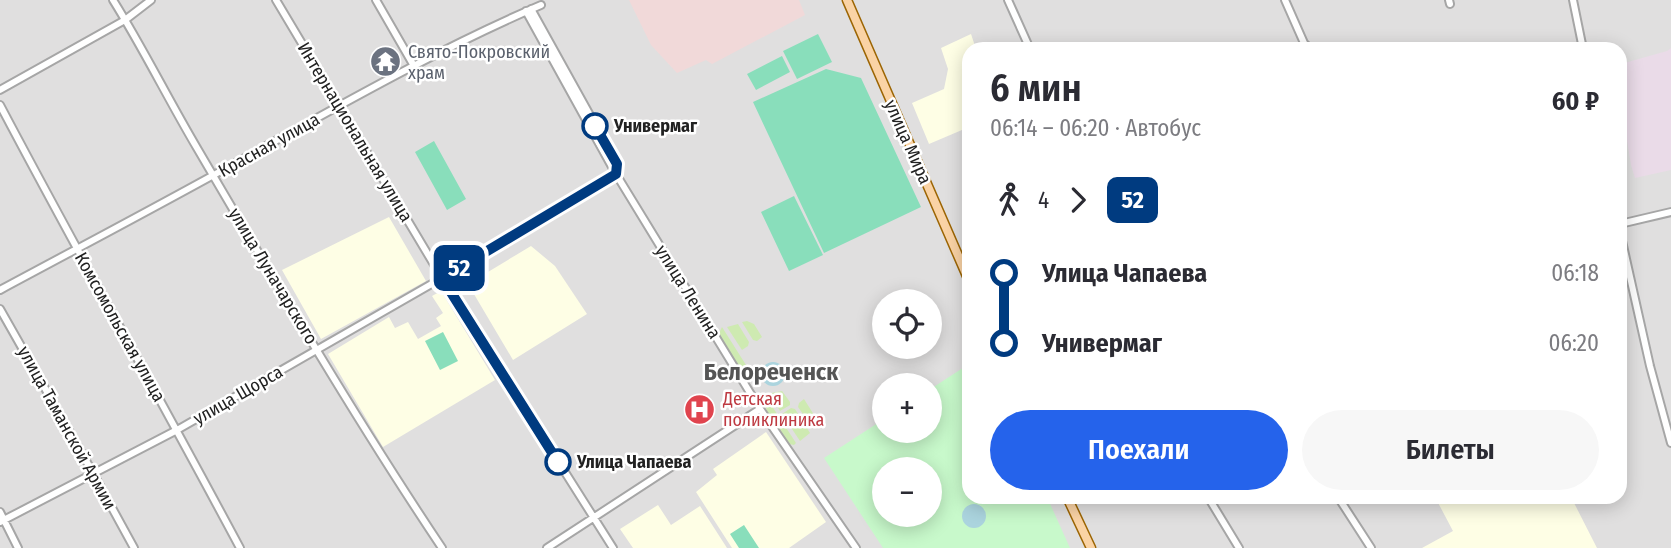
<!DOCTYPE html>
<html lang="ru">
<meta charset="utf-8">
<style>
body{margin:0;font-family:"Fira Sans Condensed",sans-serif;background:#f7f7f7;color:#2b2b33;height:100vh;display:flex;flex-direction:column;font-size:26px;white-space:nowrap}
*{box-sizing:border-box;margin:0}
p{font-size:23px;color:#7c7c81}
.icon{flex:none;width:38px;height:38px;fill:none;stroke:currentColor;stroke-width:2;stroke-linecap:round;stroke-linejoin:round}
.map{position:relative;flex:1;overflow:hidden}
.side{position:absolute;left:962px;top:42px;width:665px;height:462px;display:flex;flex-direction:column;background:#fff;border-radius:21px;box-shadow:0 4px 18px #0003}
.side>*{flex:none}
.badge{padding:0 14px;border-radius:10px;font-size:24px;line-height:46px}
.fabs{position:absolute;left:872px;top:289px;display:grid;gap:14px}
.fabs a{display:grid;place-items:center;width:70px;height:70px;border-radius:50%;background:#fff;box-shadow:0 4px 18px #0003;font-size:35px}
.map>.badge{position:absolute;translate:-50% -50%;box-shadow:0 0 0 4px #fff}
.legs{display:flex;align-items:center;gap:10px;height:77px;padding:0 28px;font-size:23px}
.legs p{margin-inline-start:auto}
.summary{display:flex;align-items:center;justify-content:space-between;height:119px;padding:0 28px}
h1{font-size:38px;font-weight:600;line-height:52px}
.primary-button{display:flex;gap:14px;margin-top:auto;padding:14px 28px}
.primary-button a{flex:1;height:80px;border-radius:42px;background:#2563eb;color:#fff;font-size:28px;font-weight:600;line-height:80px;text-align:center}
.primary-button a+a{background:#f7f7f7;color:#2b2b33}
ul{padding:0 28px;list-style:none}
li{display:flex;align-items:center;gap:24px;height:70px;font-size:26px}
li i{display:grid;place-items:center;width:10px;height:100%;margin:0 9px;background:currentColor}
li i::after{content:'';width:18px;height:18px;margin:-9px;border:5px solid;border-radius:50%;background:#fff}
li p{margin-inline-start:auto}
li:first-child i{background:linear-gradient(#0000 50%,currentColor 0)}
li:last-child i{background:linear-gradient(currentColor 50%,#0000 0)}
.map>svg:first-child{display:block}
</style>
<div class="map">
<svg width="1671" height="548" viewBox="0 0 1671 548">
<rect width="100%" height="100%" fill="#f2eee9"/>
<path fill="#e0dfdf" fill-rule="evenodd" d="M0,0H1671V548H0ZM970,49H1620V497H970ZM884,301H929V346H884ZM884,385H929V430H884ZM884,469H929V514H884Z"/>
<path fill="#f1d9d9" d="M629,0H799L805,15L712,64L706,60L677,73L651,45Z"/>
<path fill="#eadbe8" d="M1671,48V170L1635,178L1631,165L1621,104V64L1667,51Z"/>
<path fill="#fefee5" d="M971,34L976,49H970L969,127L929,144L912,103L944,89L948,69L941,48Z
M389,217L426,281L321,339L282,270Z
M531,246L555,266L587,314L513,360L468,284Z
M441,291L495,380L383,447L328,354L389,317L395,328L408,322L418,339L441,326L436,318L443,313L432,296Z
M766,432L826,522L789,548H732L696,492L717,475L713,469Z
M1435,497H1571L1597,548H1422L1453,531Z
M658,505L671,525L700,506L727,548H633L620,529Z"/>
<path fill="#ceeab1" d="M747,321L754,324L762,337L757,341L753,340L742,322Z
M738,324L749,342L748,346L742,350L727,327Z
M722,327L746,365V374L737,366L718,335Z
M782,391L790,402V405L780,411L772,398V393Z
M804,399L816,418L813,428L798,407L799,403Z
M763,400H768L796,443L794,445L789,444L769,416Z
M791,408L795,409L810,433L800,441L782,414Z"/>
<path fill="#c8f9cb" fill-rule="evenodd" d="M969,364L970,497H1047L1070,548H883L824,458L884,419V430H929V390ZM884,469H929V514H884Z"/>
<path fill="#89debb" d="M818,34L832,62L797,79L783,51Z
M782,56L790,72L756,90L747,74Z
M826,69L861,78L921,207L824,253L753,102Z
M434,141L466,199L447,210L415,152Z
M794,196L823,255L789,271L761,212Z
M443,332L458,361L440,370L425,341Z
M744,525L759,548H739L730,534Z"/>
<path fill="#abd4de" d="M761 374a12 12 0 1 1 24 0a12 12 0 1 1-24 0Z
M962 516a12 12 0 1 1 24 0a12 12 0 1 1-24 0Z"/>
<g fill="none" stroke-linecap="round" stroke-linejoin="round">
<defs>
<path id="minor" d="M113,0C143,48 168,99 197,148C276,283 355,418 442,548
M276,0L442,278L613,548
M376,0L414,66
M1008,0L1030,49
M1285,0L1304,43L1310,49
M1449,0L1450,4
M1573,0L1583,49
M531,9L617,164L616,172
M526,11L616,174L679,277L760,409L856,548
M0,90L125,20L151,0
M0,105C78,253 161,400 240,548
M1620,224L1671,212
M1620,232L1650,366L1671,443
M0,290C80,247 160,205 239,161C337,107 438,49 541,5
M0,309L93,473L134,548
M1208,497L1239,548
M1338,497L1371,548
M0,512L18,548
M0,522L177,430L442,278L616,174
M547,548L760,409"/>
<path id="major" d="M847,0L970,283
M1067,497L1091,548"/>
</defs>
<use href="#minor" stroke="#a6a6a6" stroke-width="10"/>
<use href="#major" stroke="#9c6503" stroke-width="11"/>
<use href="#minor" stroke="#fff" stroke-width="6"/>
<use href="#major" stroke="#fad3a5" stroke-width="8"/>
</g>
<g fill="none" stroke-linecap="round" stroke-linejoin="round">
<defs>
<path id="line-1" d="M558,462L442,278L616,174L617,164L595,126"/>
</defs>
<use href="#line-1" stroke="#fff" stroke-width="16"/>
<use href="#line-1" stroke="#003b80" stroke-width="10"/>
</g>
<defs>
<symbol id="temple-disc" viewBox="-11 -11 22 22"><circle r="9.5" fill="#6b7280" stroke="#fff"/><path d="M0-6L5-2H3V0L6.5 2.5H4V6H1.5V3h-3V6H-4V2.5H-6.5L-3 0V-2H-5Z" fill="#fff"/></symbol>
<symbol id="hospital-disc" viewBox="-11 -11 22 22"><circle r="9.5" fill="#e0444e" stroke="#fff"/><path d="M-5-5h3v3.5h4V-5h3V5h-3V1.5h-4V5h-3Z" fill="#fff"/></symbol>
</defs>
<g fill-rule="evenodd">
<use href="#temple-disc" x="368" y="44" width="35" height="35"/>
<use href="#hospital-disc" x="682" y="392" width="35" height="35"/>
</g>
<g fill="#fff" stroke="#003b80" stroke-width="3.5">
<circle cx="595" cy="126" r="12"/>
<circle cx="558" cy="462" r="12"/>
</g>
<g text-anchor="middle" stroke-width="5" stroke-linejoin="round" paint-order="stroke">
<g font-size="18" fill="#5b616d" stroke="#fff" text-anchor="start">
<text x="408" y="58">Свято-Покровский<tspan x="408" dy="21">храм</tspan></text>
</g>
<g font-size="18" font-weight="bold" fill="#222" stroke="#fff" text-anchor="start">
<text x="614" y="132">Универмаг</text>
<text x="577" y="468">Улица Чапаева</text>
</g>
<g font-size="18" fill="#222" stroke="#fff">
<text transform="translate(355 132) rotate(59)" y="6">Интернациональная улица</text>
<text transform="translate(908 142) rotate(66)" y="6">улица Мира</text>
<text transform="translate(269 145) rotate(-29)" y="6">Красная улица</text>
<text transform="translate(273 276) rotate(59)" y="6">улица Луначарского</text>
<text transform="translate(688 292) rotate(58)" y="6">улица Ленина</text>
<text transform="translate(120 327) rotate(61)" y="6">Комсомольская улица</text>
<text transform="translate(238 395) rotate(-30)" y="6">улица Щорса</text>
<text transform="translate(67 428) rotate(61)" y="6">улица Таманской Армии</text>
</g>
<g font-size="18" fill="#be3a42" stroke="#fff" text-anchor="start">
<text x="723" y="405">Детская<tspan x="723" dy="21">поликлиника</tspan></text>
</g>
<g font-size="24" font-weight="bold" fill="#555" stroke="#fff">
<text x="771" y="380">Белореченск</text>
</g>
</g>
</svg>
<div class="fabs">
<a><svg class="icon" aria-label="locate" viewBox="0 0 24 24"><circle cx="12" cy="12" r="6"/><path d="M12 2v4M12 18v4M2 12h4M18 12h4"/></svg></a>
<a>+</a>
<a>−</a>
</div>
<b class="badge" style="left:459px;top:268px;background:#003b80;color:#fff">52</b>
<section class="side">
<div class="summary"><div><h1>6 мин</h1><p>06:14 – 06:20 · Автобус</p></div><b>60 ₽</b></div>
<div class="legs"><svg class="icon" aria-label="walk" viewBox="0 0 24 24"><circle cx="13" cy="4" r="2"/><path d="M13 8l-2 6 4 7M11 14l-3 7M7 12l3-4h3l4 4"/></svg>4<svg class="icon" aria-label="forward" viewBox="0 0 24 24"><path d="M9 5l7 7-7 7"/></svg><b class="badge" style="background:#003b80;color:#fff">52</b></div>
<ul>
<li><i style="color:#003b80"></i><b>Улица Чапаева</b><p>06:18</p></li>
<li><i style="color:#003b80"></i><b>Универмаг</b><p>06:20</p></li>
</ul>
<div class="primary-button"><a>Поехали</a><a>Билеты</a></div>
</section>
</div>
